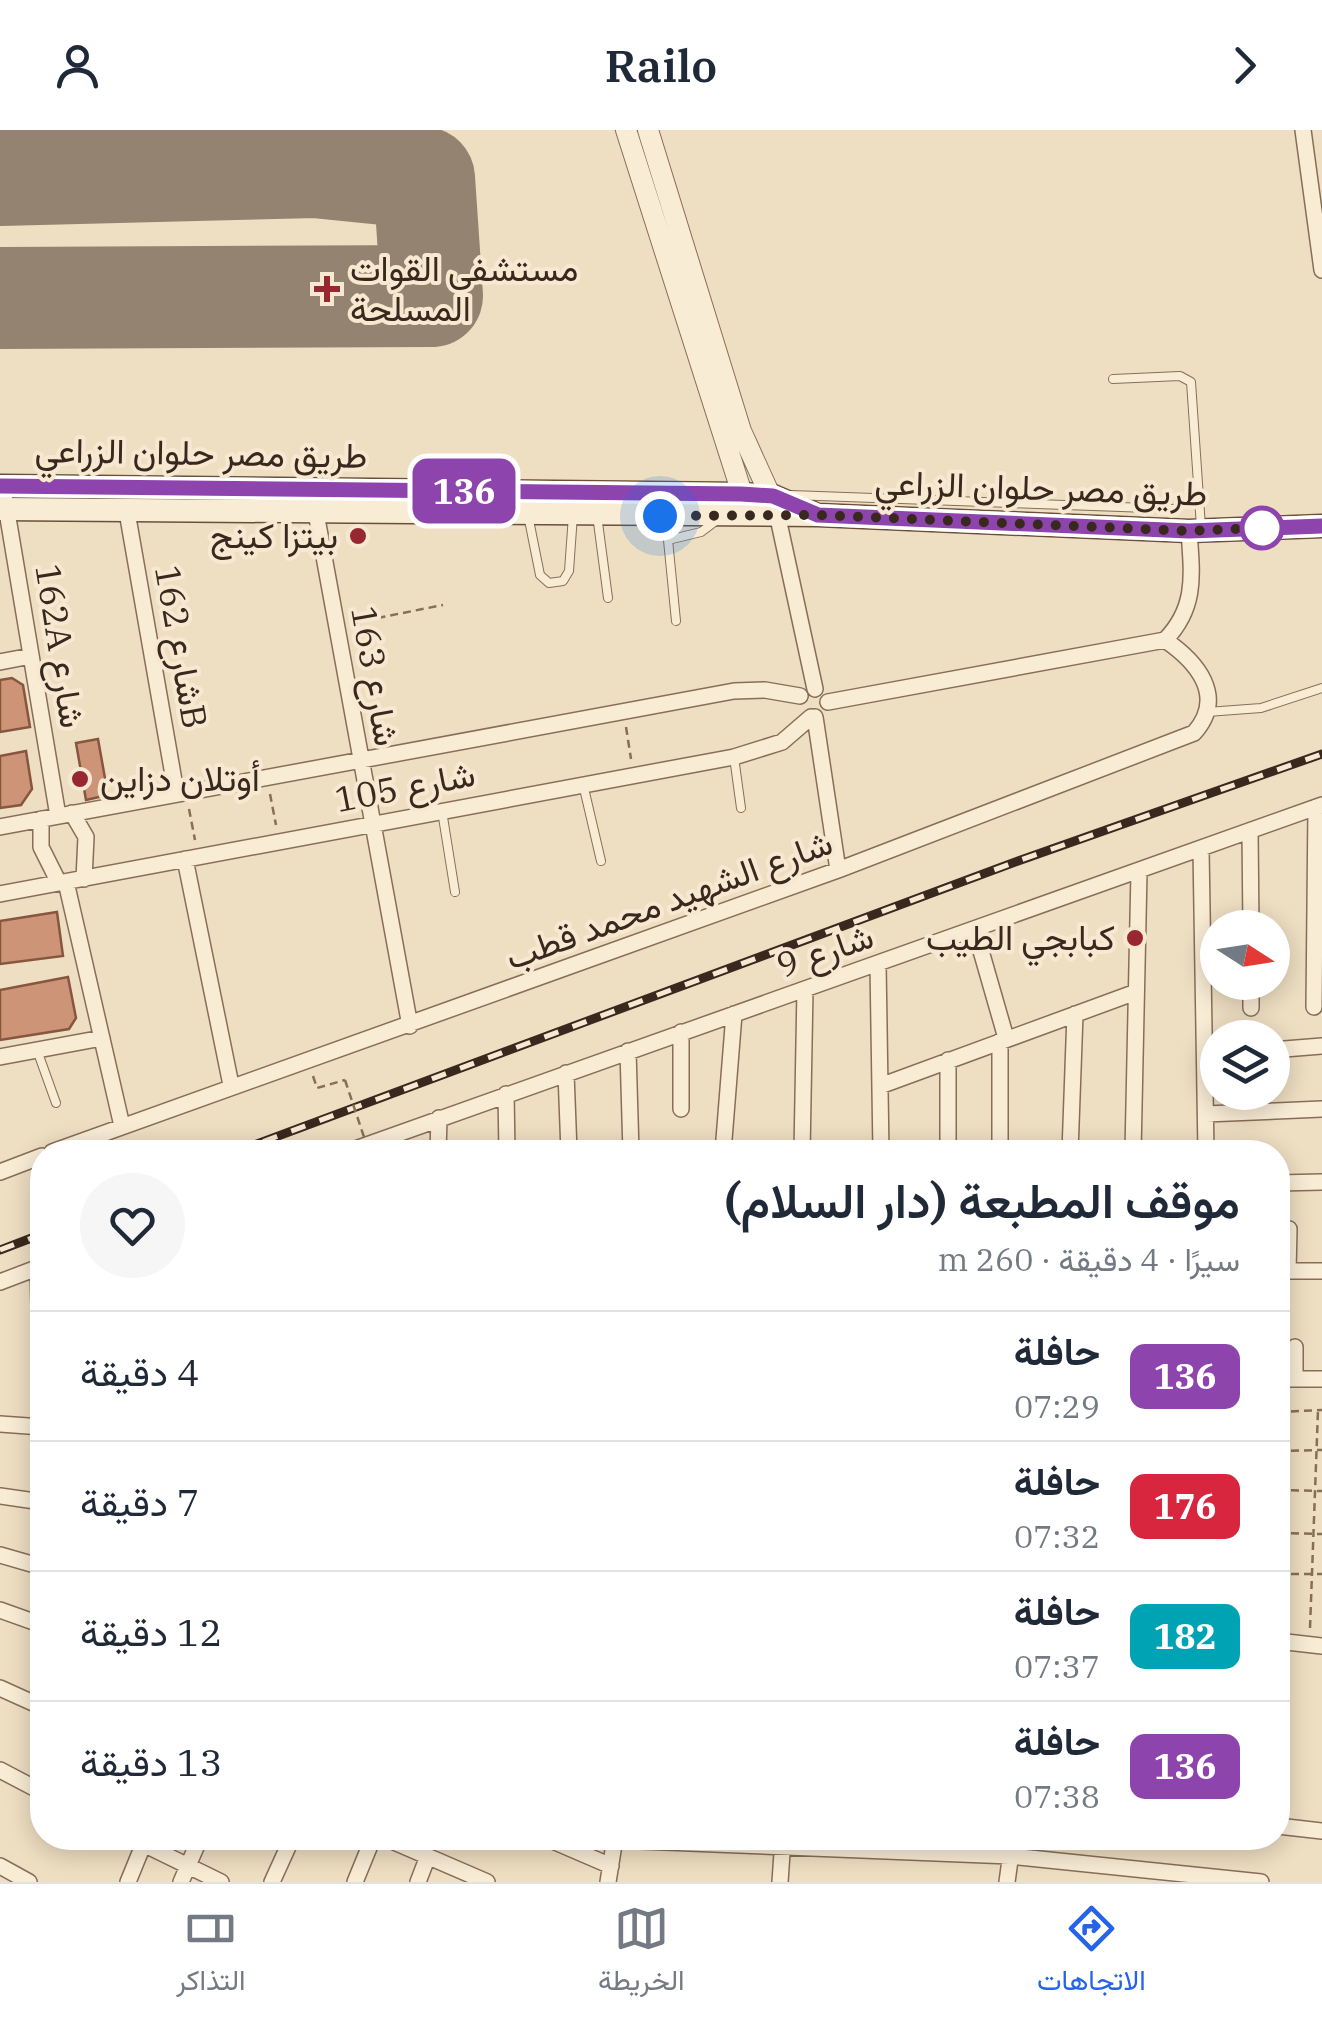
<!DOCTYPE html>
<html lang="ar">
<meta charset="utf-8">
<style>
body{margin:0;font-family:"IBM Plex Serif",Vazirmatn,serif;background:#f6f6f7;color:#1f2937;direction:rtl;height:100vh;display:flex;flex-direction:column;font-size:38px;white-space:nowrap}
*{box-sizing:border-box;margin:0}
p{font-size:32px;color:#747a83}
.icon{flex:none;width:55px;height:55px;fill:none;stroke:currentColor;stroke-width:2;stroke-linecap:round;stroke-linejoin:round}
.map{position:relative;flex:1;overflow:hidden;direction:ltr}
.side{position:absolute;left:30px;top:1010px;width:1260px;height:710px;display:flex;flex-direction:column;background:#fff;border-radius:40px;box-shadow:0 5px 25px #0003;direction:rtl}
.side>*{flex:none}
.badge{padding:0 20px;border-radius:15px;font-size:35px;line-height:65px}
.needle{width:65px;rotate:102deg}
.controls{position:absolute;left:1200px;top:780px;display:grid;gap:20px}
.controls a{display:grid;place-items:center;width:90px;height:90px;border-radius:50%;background:#fff;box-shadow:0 5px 25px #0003;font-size:50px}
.you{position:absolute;width:50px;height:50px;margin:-25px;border:8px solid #fff;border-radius:50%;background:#1a73e8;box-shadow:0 0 0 15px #1a73e833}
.map>.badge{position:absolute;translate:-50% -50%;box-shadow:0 0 0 5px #fff}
.round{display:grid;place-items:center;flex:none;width:105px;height:105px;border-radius:52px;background:#f6f6f7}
.head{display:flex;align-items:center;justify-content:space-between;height:170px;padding:0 50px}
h1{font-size:48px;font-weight:600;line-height:75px}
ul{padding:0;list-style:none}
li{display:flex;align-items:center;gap:30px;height:130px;padding:0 50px;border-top:2px solid #e0e1e3}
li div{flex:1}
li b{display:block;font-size:38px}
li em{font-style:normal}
li .badge{min-width:110px;font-weight:700;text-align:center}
header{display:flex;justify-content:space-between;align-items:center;height:130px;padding:0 50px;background:#fff;font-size:45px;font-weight:600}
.tabs{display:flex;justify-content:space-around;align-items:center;height:140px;border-top:2px solid #e0e1e3;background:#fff;font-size:28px;color:#747a83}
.tabs a{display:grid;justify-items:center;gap:5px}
.tabs .selected{color:#2563eb}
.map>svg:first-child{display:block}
</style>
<header><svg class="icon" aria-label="forward" viewBox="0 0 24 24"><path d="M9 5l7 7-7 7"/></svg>Railo<svg class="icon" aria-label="person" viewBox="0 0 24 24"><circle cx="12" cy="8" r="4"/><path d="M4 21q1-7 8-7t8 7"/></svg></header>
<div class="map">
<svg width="1322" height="1752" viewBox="0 0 1322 1752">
<rect width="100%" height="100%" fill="#eedec2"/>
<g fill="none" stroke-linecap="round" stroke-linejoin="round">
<path stroke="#938370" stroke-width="102" d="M0,45L315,37L424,48L432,166L0,168"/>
</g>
<path fill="#cd9477" stroke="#87563e" stroke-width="2.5" d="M12,548L23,555L30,597L0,602V550Z
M98,609L108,665L86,670L76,613Z
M26,621L32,659L21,675L0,678V626Z
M57,782L63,826L0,834V791Z
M68,847L76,888L69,899L0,910V860Z"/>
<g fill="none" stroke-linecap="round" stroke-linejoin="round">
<defs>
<path id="service" d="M1113,249L1180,246L1191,252L1201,397
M791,365L1176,379
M528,385L540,445L549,453L563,451L569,441L573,385
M597,385L608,468
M676,491L668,410L701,402L717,390
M1207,582L1261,578L1322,558
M734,627L741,678
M583,654L601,731
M442,681L455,762
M37,920L56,973"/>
<path id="minor" d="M1303,0L1322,140
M5,370L58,686
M127,382L176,662
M316,383L410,896
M778,388L815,559
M0,532L31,526
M828,572L1165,510C1197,477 1192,445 1189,401
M815,587L838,740
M72,683L86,707L84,749
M41,689V717L59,753
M0,697L734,561L765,560L800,566
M1250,701L1251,798
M1201,719L1206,1022
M185,729L231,955
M66,752L122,996
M0,764L734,627L782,612L811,587
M975,800L1006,908
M878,834L881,1022
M1251,852V878
M1314,877L1316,677
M1272,920L1322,916
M628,921L631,1022
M0,927L102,908
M948,930V1022
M566,943L569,1022
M880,956L1136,862
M506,964L507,1022
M681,979V902
M1206,984L1322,979
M52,1022L838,740L1194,603C1227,566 1196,531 1165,510
M347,1022L1322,675
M438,1022L439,988
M723,1022L734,884
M802,1022L805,859
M1000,1022V911
M1070,1022L1075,884
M1133,1022L1139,742
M0,1042L42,1026
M1278,1053L1322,1052
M38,1137L41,1250
M1278,1141H1322
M1288,1141L1289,1099
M0,1152L42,1136
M1295,1217V1249
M1278,1249H1322
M0,1294L42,1297
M0,1366L42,1372
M0,1425L42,1437
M0,1480L42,1495
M1278,1511L1322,1516
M0,1558L42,1577
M0,1640L42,1662
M1278,1696L1322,1701
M131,1708L221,1752
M385,1708L487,1752
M546,1708L611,1736
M615,1710L1010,1726L1261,1752
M0,1736L29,1752
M128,1752L146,1708
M181,1752L200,1708
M272,1752L292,1708
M355,1752L373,1708
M418,1752L428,1726
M608,1752L615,1708
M780,1752L783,1708
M1007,1752L1013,1708"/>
<path id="tertiary" d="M626,0L747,379
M648,0L741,301L775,376"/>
<path id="secondary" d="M0,356L741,364L773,366L815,384
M0,379L818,385L1189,401L1322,396"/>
</defs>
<use href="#service" stroke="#886e59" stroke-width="10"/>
<use href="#minor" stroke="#886e59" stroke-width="18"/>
<use href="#tertiary" stroke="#886e59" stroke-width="22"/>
<use href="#secondary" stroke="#6a503c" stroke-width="25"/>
<path stroke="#886e59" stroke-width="2.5" stroke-dasharray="8 5" stroke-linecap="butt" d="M352,493L443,475
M626,597L631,629
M270,664L276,695
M189,679L195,710
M313,946L317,958L345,950
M1278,1282L1322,1280
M1278,1321L1322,1320
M1278,1360L1322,1361
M1278,1403L1322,1404
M1278,1444H1322
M1310,1498L1318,1280"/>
<use href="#service" stroke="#f9ecd5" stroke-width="8"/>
<use href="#minor" stroke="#f9ecd5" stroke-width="15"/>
<use href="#tertiary" stroke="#f9ecd5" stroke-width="20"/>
<use href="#secondary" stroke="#f9ecd5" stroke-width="22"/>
<defs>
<path id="rail" d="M235,1022L1018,731L1322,624
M0,1120L42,1104"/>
</defs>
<use href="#rail" stroke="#38281d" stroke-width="9"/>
<use href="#rail" stroke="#f6e8d1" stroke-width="5" stroke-dasharray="15" stroke-linecap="butt"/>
<path stroke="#886e59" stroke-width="2.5" stroke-dasharray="8 5" stroke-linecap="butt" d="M345,950L364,1007"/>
</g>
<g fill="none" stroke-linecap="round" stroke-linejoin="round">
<defs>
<path id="line" d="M0,356L741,364L773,366L818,385L1189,401L1322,396"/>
</defs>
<use href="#line" stroke="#fff" stroke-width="22"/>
<use href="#line" stroke="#8e44ad" stroke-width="15"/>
<path stroke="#38281d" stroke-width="10" stroke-dasharray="0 18" d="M660,386L818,385L1189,401L1262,398"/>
</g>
<g fill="#972831" stroke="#f6e8d1" stroke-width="4">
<path d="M322 144h10v10h10v10h-10v10h-10v-10h-10v-10h10z"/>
<circle cx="358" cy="406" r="10"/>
<circle cx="80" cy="649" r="10"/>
<circle cx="1135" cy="808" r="10"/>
</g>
<circle fill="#fff" stroke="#8e44ad" stroke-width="5" cx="1262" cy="398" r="20"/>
<g text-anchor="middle" stroke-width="8" stroke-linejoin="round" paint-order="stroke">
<g font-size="35" fill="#38281d" stroke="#f6e8d1" text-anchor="start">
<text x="350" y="151">مستشفى القوات<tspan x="350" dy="40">المسلحة</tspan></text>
<text x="338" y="418" text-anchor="end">بيتزا كينج</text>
<text x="100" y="661">أوتلان دزاين</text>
<text x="1115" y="820" text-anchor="end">كبابجي الطيب</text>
</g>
<g font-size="35" fill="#38281d" stroke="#f6e8d1">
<text transform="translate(201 323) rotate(1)" y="12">طريق مصر حلوان الزراعي</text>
<text transform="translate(1041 358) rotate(2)" y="12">طريق مصر حلوان الزراعي</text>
<text transform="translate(60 516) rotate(81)" y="12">162A شارع</text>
<text transform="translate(181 517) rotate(80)" y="12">شارع 162B</text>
<text transform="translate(375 546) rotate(80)" y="12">شارع 163</text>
<text transform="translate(405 657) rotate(-11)" y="12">شارع 105</text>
<text transform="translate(669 770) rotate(-20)" y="12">شارع الشهيد محمد قطب</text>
<text transform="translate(825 821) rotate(-19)" y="12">شارع 9</text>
</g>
</g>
</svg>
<div class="controls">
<a><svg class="needle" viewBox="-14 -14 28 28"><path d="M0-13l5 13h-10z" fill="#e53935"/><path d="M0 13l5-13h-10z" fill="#747a83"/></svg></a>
<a><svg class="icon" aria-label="layers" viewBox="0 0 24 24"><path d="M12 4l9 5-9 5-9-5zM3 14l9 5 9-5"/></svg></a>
</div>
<div class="you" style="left:660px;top:386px"></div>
<b class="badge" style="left:464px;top:361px;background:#8e44ad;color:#fff">136</b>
<section class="side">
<div class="head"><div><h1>موقف المطبعة (دار السلام)</h1><p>سيرًا · 4 دقيقة · 260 m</p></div><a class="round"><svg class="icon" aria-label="heart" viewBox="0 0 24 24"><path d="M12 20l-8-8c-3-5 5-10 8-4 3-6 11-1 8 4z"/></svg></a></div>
<ul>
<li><span class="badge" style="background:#8e44ad;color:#fff">136</span><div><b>حافلة</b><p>07:29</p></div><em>4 دقيقة</em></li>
<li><span class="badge" style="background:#d7263d;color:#fff">176</span><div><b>حافلة</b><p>07:32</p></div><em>7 دقيقة</em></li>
<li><span class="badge" style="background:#00a3b4;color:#fff">182</span><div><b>حافلة</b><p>07:37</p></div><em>12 دقيقة</em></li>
<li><span class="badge" style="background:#8e44ad;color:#fff">136</span><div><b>حافلة</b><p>07:38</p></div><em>13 دقيقة</em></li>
</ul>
</section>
</div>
<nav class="tabs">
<a class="selected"><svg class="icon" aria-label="directions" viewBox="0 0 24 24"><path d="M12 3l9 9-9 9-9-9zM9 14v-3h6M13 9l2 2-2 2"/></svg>الاتجاهات</a>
<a><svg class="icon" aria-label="map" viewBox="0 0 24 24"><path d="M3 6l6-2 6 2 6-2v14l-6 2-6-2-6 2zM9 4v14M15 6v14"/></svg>الخريطة</a>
<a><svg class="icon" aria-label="tickets" viewBox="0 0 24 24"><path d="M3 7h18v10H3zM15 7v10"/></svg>التذاكر</a>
</nav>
